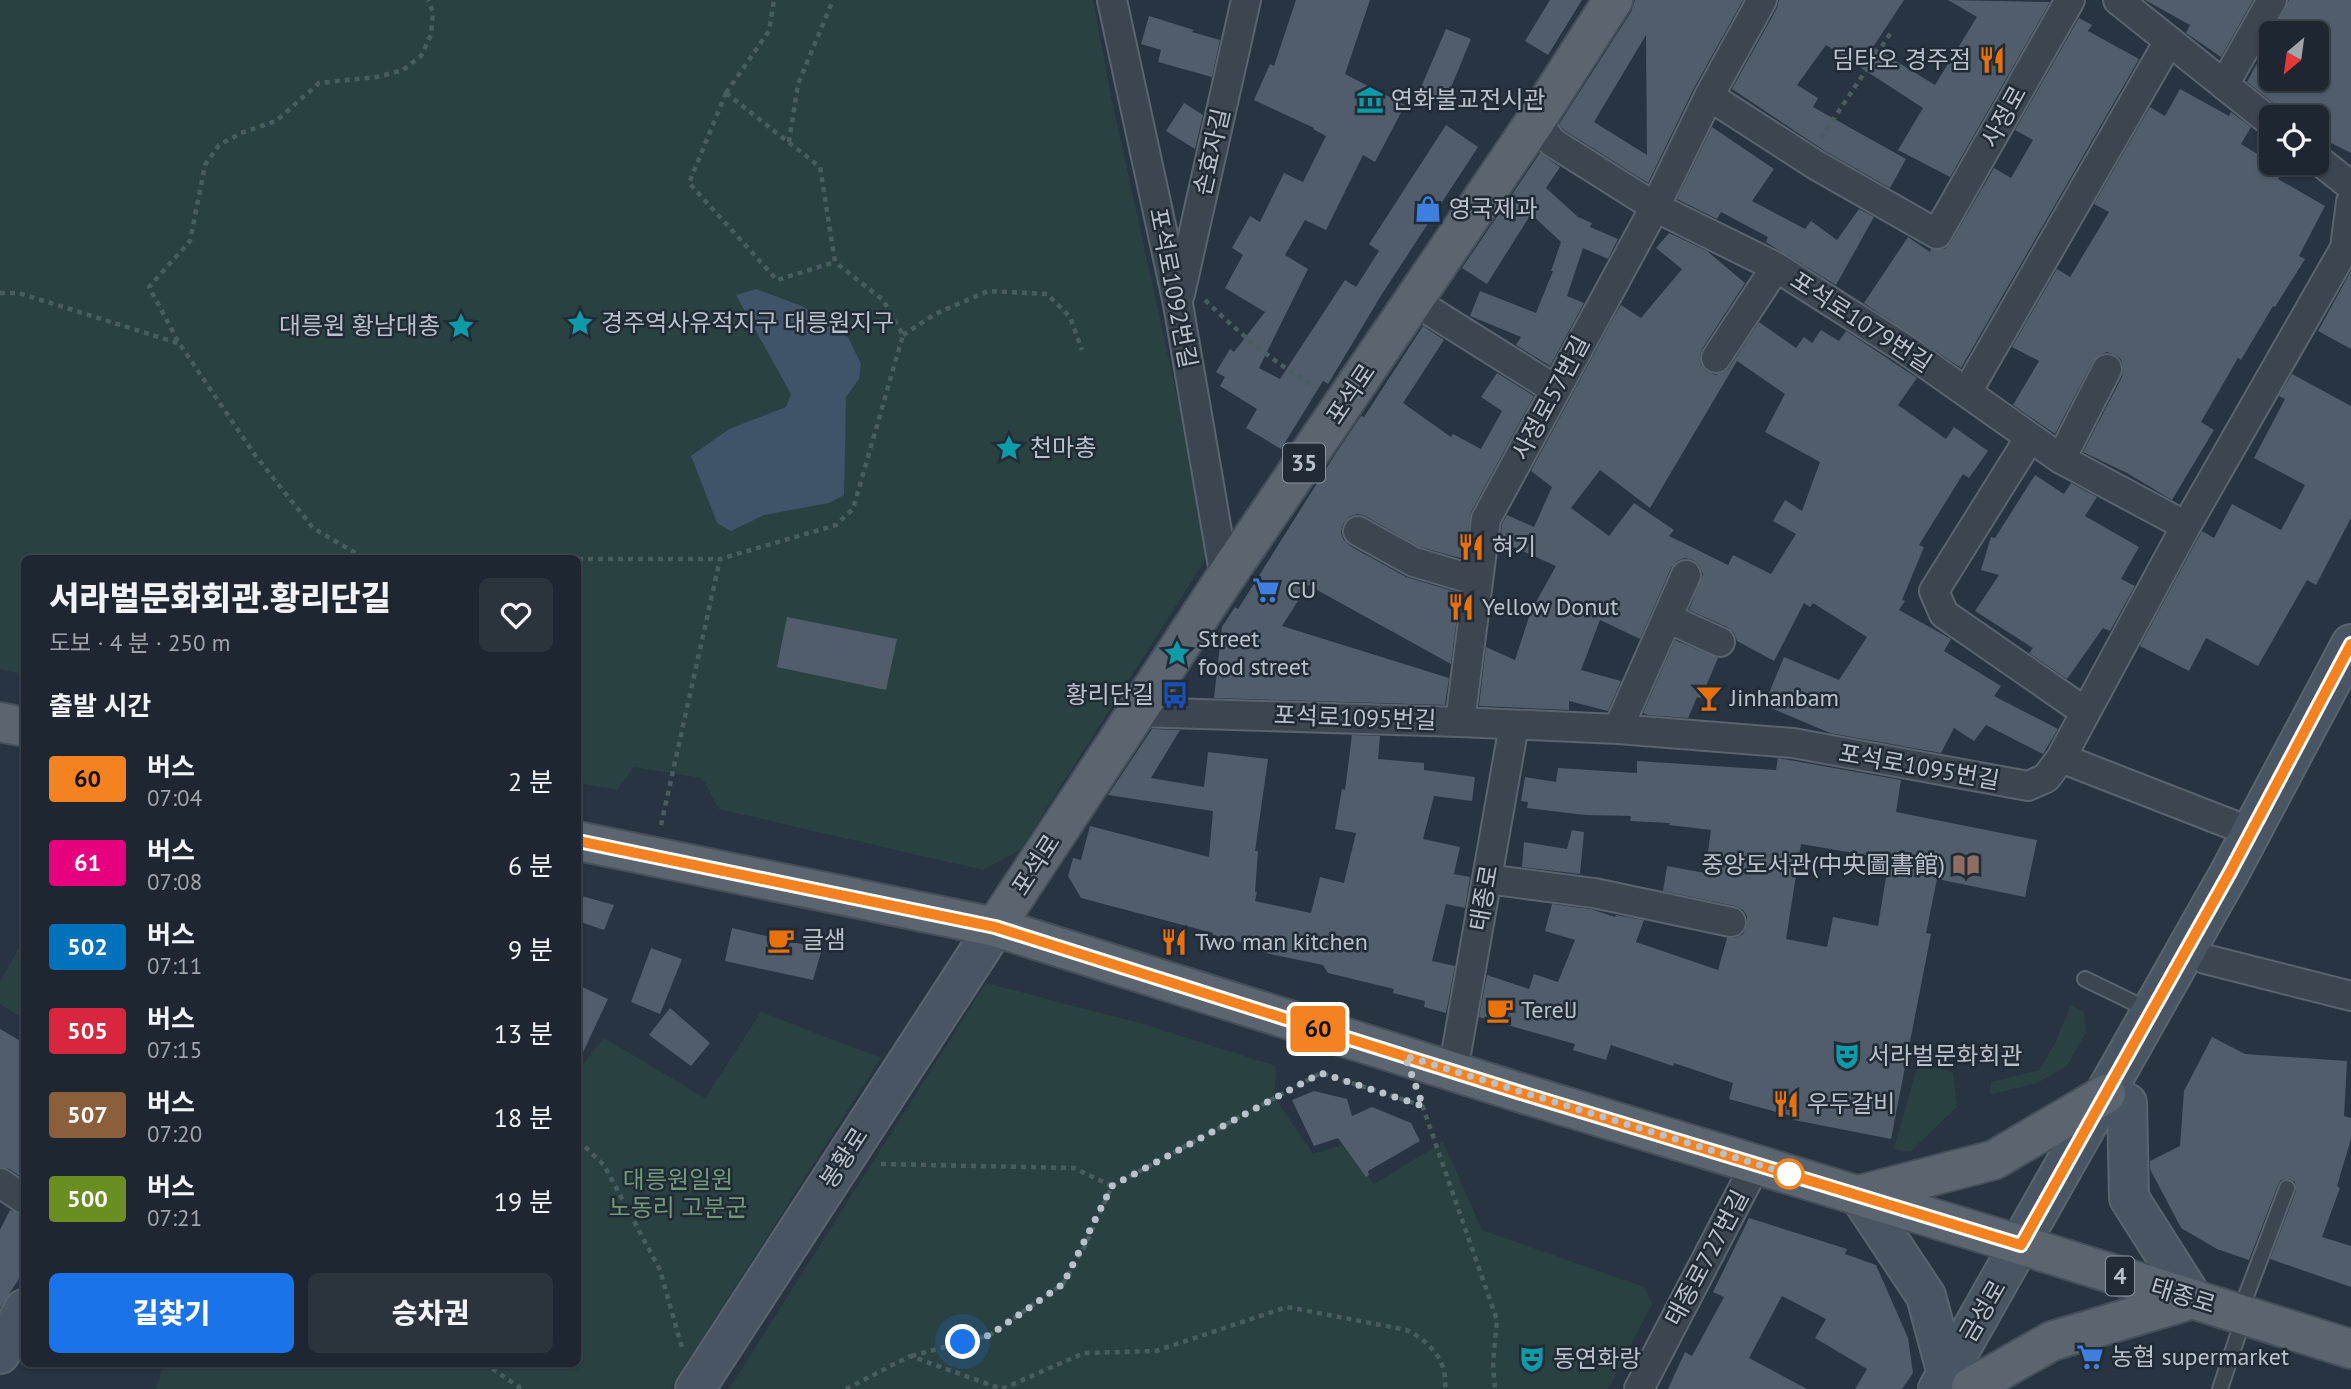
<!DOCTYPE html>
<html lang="ko">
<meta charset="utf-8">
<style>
body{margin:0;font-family:"PT Sans","Noto Sans KR",sans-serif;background:#2b333d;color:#f1f3f6;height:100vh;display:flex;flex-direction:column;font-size:26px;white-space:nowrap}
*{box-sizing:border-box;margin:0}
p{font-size:23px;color:#a1a5ab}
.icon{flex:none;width:38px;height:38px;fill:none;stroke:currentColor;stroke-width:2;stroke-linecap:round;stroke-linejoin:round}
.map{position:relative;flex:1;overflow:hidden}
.details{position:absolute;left:21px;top:555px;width:560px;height:812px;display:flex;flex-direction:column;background:#1e2731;border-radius:10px;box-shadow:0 2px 5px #0004,0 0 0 2px #3c444d}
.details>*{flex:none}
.badge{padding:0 14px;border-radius:5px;font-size:24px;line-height:46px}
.needle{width:46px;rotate:209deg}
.controls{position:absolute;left:2259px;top:21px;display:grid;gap:14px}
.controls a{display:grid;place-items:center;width:70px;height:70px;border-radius:10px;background:#1e2731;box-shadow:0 2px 5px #0004,0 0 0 2px #3c444d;font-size:35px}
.you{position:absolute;width:35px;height:35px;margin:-18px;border:5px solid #fff;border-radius:50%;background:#1a73e8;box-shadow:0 0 0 10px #1a73e833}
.map>.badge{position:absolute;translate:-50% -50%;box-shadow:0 0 0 4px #fff}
h2{padding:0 28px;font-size:26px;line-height:63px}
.round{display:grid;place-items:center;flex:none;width:74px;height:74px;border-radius:10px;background:#2b333d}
.headline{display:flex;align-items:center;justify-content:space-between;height:119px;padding:0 28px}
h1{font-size:33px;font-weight:800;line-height:52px}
.cta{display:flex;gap:14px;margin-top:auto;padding:14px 28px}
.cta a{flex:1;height:80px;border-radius:10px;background:#1a73e8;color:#fff;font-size:28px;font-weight:800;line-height:80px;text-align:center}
.cta a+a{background:#2b333d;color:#f1f3f6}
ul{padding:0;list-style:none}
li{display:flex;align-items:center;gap:21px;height:84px;padding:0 28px}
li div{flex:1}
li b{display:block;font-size:26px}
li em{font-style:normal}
li .badge{min-width:77px;font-weight:700;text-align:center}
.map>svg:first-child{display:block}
</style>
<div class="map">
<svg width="2351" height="1389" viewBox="0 0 2351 1389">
<rect width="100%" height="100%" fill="#283441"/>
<path fill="#2a4142" d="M0,0H1093L1111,96L1211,551L1020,850L983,870L719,809L702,778L634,767L617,790L578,783V558H24V674L0,669Z
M24,939V1019L0,1004V981Z
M986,983L1143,1024L1276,1066L1275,1098L1313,1154L1342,1145L1374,1184L1443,1142L1482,1230L1644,1287L1652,1304L1608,1389H729Z
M2071,1005L2084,1012L2086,1032L2067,1066L2037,1083L1990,1095L1991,1082L2039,1070L2055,1043Z
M761,1012L881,1058L670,1389H156L164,1363H578V1070L604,1038L705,1098Z
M1921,1064L1953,1072L1957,1107L1910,1152L1894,1149L1915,1074Z"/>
<path fill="#3f5369" d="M756,289L802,306L848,337L861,364L859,379L846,397L844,495L829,503L764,515L731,531L717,523L691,456L729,429L786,407L791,394L736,295Z"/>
<path fill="#515d6b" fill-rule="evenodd" d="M1296,0H1370L1345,74L1405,105L1375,162L1363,155L1326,230L1305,220L1285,255L1308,269L1259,368L1280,379L1345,280L1356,287L1379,251L1369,244L1446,125L1478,147L1382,294L1328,384L1323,381L1281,449L1246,428L1257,409L1220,386L1225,377L1216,372L1230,349L1234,352L1265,312L1225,288L1243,255L1232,248L1250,216L1260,222L1284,173L1303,182L1326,136L1313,129L1314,128L1254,100L1270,64L1274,66Z
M1550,0H1582L1548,55L1525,41Z
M1635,0H1743L1694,88L1648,183L1564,130L1559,124L1631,12ZM1646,35L1647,155L1594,122Z
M1779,0H1904L1873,47L1935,85L1977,17L1948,0L2050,2L1950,177L1898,150L1923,108L1826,45L1797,85L1818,98L1813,107L1906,159L1890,188L1825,151L1732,89L1777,8Z
M2145,0H2253L2221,57L2186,33L2190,25Z
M2289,0H2351V153L2317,136V117H2288L2282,110L2247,82L2272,35V79H2317V33H2272Z
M1149,16L1194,30L1192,32L1220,40L1212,77L1158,62L1161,50L1141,44Z
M2079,18L2092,25L2088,31L2139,59L1961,368L1864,303L1908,237L1930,252L1931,249H1945L1951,242L1994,168L2011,178L2033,140L2015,130Z
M1446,29L1471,39L1445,102L1419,92Z
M2180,89L2229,116L2231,112L2251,127L2241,144L2284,170L2278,179L2325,206L2299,256L2305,259L2275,307L2273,306L2241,360L2238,358L2201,422L2214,430L2172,500L2127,473L2083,452L2122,377L2123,367L2121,359L2115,355L2107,352L2099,355L2093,361L2055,434L2013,405L2039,361L2012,347L2057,269L2070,277L2109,212L2094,204L2150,107L2165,116Z
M1184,103L1203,115L1195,149L1166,131Z
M1712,127L1774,169L1752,201L1805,229L1811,221L1837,240L1859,209L1874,217L1836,285L1772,246L1766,242L1768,237L1721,212L1717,219L1677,199Z
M1540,153L1560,167L1546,188L1578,217L1592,223L1590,227L1618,239L1608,259L1583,248L1567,296L1584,303L1550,366L1516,345L1521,337L1470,316L1480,291L1536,313L1553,271H1551L1561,242L1531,214L1487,284L1462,268Z
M1669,233L1707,251L1745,283L1702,349L1700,356L1701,365L1706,371L1716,375L1724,372L1729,368L1759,322L1796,348L1804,337L1812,343L1821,330L1839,341L1846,331L1917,378L1898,405L1946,439L1954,427L1988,451L1969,478L1963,474L1919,545L1924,547L1902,600L1905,601L1899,610L1951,639L1944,651L2001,686L1994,696L2058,729L2043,754L1986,725L1974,741L1954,728L1941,753L1830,733L1764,705L1784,657L1839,680L1867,637L1813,603L1810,607L1804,603L1774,661L1737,641L1734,633L1727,627L1689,610L1703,574L1699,565L1693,560L1685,558L1677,561L1671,568L1640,639L1600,620L1581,670L1621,681L1608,711L1569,701V710L1479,706L1486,647L1515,660L1531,611L1556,566L1500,541L1502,524L1507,515L1534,527L1552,487L1531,471L1615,315L1621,305L1641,318L1682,269L1656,248ZM1737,361L1785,394L1765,432L1820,462L1802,511L1785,500L1773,521L1796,534L1771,574L1733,555L1728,565L1669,536L1674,530L1634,503L1609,536L1571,508L1600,470L1650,508Z
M2351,271V349L2318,331Z
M1423,326L1444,340L1403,403L1451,437L1453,434L1481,449L1502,411L1481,397L1497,373L1534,396L1471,512L1464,559L1420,547L1365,516L1358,514L1350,516L1343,524L1341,532L1343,539L1350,546L1406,577L1460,593L1451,664L1308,585L1282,626L1449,678L1445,705L1214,698L1222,627L1235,607L1238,609L1336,453L1361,416L1364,417Z
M2292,374L2351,406V518L2316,585L2307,580L2258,666L2206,638L2189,671L2140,646L2202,531L2214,538L2232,504L2281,530L2305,485L2254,458L2285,399L2279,396Z
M2035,475L2064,494L2071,483L2097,497L2085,516L2139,547L2121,579L2135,586L2110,631L2103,628L2067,679L2029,653L2033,648L1975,611L1999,575L1981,570L1991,537L1995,538Z
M787,617L897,639L886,690L777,667Z
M1675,640L1718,658L1701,698L1697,697L1688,718L1648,715L1643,713Z
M1152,729L1180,730L1151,778L1204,787L1208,752L1268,759L1255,851H1258L1255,892H1257L1255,901L1311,913L1320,877L1344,883L1356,833L1335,829L1342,789L1345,790L1352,735L1380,736L1378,759L1424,763V770L1475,777L1472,801L1434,796L1423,839L1460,847L1454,874L1470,877L1465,908L1446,904L1432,961L1455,966L1446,1013L1424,1007L1425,1001L1393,993L1394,989L1328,973L1323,965L1270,954L1248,947V944L1213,935V933L1081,898L1068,876L1073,858L1081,860L1090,826L1209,857L1213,811L1108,795Z
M1778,758L1901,780L1896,812L2037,840L2025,897L1937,879L1926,933L1931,934L1891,1139L1794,1120L1795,1117L1729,1099L1733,1083L1674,1063L1673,1066L1611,1045L1606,1060L1573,1050L1575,1044L1479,1017L1487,975L1529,989L1534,974L1558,982L1575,940L1545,931L1552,904L1591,909L1615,917L1616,915L1644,920L1636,942L1718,970L1727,938H1735L1743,934L1747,925V916L1743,910L1735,906L1663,891L1667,866L1705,873L1711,830L1669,825L1670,823L1630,821L1631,816L1585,815L1527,808L1528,802L1521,801L1525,777L1556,782L1558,768L1637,773V761L1776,770ZM1801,844L1889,859L1878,926L1833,917L1827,947L1786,939Z
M1572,830L1584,832L1580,874L1522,867L1524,842L1567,849Z
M578,895L614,905L604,930L578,921Z
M732,928L822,949L813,980L725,961Z
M651,948L682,959L660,1014L631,1002Z
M578,985L608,999L578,1063Z
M670,1008L710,1043L691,1066L649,1035Z
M0,1029L24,1043V1179L9,1169L0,1167Z
M2212,1037L2245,1054L2347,1061L2344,1116L2351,1118V1139L2337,1186L2340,1188L2322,1237L2351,1246V1287L2270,1259L2296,1191L2295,1182L2290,1179L2281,1180L2278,1185L2249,1260L2217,1249L2181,1228L2150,1169V1161L2180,1146L2184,1091Z
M1314,1091L1347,1099L1352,1116L1372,1107L1411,1123L1420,1141L1368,1171L1369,1175L1366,1177L1338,1138L1314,1146L1292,1100Z
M10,1210L24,1215V1271L0,1308V1230Z
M1749,1218L1847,1249L1845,1254L1876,1265L1908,1338L1913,1373L1902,1389H1855L1867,1369L1815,1338L1826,1319L1782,1296L1749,1358L1807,1389H1668L1685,1352L1692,1356L1724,1297L1713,1292Z"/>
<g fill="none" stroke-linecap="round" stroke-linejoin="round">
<defs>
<path id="lane" d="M2085,979L2151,1011
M2240,1312L2287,1188
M2220,1389L2244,1317"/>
<path id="street" d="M1112,0L1178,304L1225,578
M2118,0L2272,123
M2224,85L2272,0
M1709,96L1816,165L1937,234L2070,0
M1536,120L1552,142L1655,207L1776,267L1902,347L2061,459L2186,526
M2317,159L2351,186
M1180,294L1246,0
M1414,301L1556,390
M1716,358L1776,267
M1967,392L2169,41
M2029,439L1934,591L1944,614L2084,711
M2061,459L2107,369
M1358,531L1414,562L1478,581
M1667,618L1720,642
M1137,712L1460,722L1618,729L1793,743L2028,786L2046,778L2061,758L2186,526L2345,248L2351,202
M1460,722L1486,519L1655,207L1709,96L1762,0
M1618,729L1686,575
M2061,758L2251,832
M1487,879L1594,893L1731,922
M2205,959L2351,996
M1453,1071L1514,725
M0,1183L24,1199
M1639,1389L1756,1164"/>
<path id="secondary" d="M2127,1103L2129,1198L2193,1299
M1859,1195L1926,1296L1947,1374
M0,1354L24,1309
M695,1389L995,927
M1938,1389L2230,872L2351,644"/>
<path id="primary" d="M0,722L24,727
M578,841L995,927L1518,1092L2021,1245L2351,1349
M995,927L1225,578L1536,120L1613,0
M1859,1195L1994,1160L2106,1094
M1971,1387L2052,1341L2193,1299"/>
</defs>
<use href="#lane" stroke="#5a646e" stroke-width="18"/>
<use href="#street" stroke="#5a646e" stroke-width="32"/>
<use href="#secondary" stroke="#5a646e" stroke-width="42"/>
<use href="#primary" stroke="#454f5a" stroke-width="42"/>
<path stroke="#485d5e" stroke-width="4.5" stroke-dasharray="5 5" stroke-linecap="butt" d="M726,93L820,167L835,262L777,280L689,183Z
M726,93L769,31L774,0
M1821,138L1892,31
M789,142L798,84L833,0
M0,293H19L178,343
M1205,300C1240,334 1274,363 1316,387
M903,335L935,314L988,291L1047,294L1070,317L1082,350
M364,558L313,528L255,455L179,343L149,287L190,241L205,165L219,145L241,133L276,121L319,83L377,77L403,70L421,56L431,35L433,12L428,0
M578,559H720
M661,825L720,559L836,525L853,509L903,335L883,300L835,262
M1419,1096L1497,1320L1493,1364L1495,1389
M578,1140L604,1165L660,1270L682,1348
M881,1164L1074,1168L1112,1186L1085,1246L1063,1284L990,1335L911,1356
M1112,1186L1321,1073L1423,1106
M484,1363L522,1389
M846,1389L910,1356L1002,1389L1084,1353L1156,1351L1287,1307L1407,1330C1430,1342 1448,1361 1445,1389"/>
<use href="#lane" stroke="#3c4651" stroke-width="14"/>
<use href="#street" stroke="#3c4651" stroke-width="28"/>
<use href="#secondary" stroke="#4a5563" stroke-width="38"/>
<use href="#primary" stroke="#5a6570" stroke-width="38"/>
</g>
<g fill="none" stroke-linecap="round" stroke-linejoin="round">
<defs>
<path id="line" d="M578,841L995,927L1518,1092L2021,1245L2230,872L2351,644"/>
</defs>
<use href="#line" stroke="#fff" stroke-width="16"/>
<use href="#line" stroke="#f58220" stroke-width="10"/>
<path stroke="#b9c1cb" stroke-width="7" stroke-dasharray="0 12.6" d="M963,1342L990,1335L1063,1284L1112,1186L1321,1073L1423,1106L1405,1056L1789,1174"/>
</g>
<defs>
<symbol id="restaurant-bare" viewBox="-9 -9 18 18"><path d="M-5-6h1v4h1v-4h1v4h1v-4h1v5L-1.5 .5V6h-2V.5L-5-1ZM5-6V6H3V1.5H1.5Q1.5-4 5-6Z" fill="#e8710a" stroke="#202b36" stroke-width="2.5" paint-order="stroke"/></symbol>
<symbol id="museum-bare" viewBox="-9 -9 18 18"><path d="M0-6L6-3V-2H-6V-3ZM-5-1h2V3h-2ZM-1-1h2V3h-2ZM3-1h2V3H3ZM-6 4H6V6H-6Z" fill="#0f9aa8" stroke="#202b36" stroke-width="2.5" paint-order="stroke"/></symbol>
<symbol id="shop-bare" viewBox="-9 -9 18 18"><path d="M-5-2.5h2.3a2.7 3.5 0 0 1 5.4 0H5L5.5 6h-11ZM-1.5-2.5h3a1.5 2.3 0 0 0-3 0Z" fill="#3f7fe0" stroke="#202b36" stroke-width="2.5" paint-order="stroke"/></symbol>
<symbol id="sight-bare" viewBox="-9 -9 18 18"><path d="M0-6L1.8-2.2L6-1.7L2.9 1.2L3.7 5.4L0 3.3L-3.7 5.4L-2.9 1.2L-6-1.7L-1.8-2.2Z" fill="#0f9aa8" stroke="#202b36" stroke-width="2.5" paint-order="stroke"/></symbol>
<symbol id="supermarket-bare" viewBox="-9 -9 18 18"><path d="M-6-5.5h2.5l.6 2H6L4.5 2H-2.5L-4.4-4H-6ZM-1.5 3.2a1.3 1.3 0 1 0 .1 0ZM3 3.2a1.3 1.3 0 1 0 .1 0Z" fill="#3f7fe0" stroke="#202b36" stroke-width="2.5" paint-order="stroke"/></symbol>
<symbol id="bus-bare" viewBox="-9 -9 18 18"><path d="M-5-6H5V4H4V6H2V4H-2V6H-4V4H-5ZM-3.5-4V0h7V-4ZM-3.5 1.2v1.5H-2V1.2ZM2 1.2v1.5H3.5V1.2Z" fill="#1a4fb4" stroke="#202b36" stroke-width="2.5" paint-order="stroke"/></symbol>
<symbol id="bar-bare" viewBox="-9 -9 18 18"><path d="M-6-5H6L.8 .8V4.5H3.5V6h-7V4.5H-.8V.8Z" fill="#e8710a" stroke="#202b36" stroke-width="2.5" paint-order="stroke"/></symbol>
<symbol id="library-bare" viewBox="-9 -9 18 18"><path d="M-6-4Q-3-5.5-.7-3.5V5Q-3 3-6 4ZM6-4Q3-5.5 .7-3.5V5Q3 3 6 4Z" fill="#8d6e63" stroke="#202b36" stroke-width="2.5" paint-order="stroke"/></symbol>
<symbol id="cafe-bare" viewBox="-9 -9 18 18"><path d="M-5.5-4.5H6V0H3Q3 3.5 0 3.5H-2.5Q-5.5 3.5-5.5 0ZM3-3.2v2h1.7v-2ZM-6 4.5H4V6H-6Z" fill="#e8710a" stroke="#202b36" stroke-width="2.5" paint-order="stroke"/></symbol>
<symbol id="theatre-bare" viewBox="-9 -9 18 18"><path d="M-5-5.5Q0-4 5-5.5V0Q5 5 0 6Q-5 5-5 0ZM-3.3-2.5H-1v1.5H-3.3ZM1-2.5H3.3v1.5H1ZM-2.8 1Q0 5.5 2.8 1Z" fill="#0f9aa8" stroke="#202b36" stroke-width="2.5" paint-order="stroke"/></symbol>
</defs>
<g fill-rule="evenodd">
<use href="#restaurant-bare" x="1973" y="41" width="38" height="38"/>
<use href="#museum-bare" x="1351" y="81" width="38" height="38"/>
<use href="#shop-bare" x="1409" y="190" width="38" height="38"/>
<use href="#sight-bare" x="561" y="304" width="38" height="38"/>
<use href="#sight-bare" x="442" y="307" width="38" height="38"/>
<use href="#sight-bare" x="990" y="429" width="38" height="38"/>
<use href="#restaurant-bare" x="1452" y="528" width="38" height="38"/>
<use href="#supermarket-bare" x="1247" y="571" width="38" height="38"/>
<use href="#restaurant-bare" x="1442" y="588" width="38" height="38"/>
<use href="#sight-bare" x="1158" y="634" width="38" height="38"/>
<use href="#bus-bare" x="1156" y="676" width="38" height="38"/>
<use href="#bar-bare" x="1690" y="679" width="38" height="38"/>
<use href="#library-bare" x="1947" y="846" width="38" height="38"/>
<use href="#cafe-bare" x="762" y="921" width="38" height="38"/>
<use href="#restaurant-bare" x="1155" y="923" width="38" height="38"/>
<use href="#cafe-bare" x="1481" y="991" width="38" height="38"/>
<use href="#theatre-bare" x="1828" y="1037" width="38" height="38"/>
<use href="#restaurant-bare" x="1767" y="1085" width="38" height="38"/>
<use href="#supermarket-bare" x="2071" y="1338" width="38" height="38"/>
<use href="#theatre-bare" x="1513" y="1340" width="38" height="38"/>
</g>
<circle fill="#fff" stroke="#f58220" stroke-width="3.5" cx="1789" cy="1174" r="14"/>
<g text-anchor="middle" stroke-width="5" stroke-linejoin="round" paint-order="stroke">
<g fill="#202b36" stroke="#8b949e" stroke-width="2">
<rect x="1283" y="443.5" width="42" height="39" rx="5"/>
<rect x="2106" y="1256.5" width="28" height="39" rx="5"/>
</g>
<g font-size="23" font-weight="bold" fill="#b9c1cb">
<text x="1304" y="471">35</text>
<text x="2120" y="1284">4</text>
</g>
<g font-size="24" fill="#b9c1cb" stroke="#202b36" text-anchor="start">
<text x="1971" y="68" text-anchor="end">딤타오 경주점</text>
<text x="1391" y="108">연화불교전시관</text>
<text x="1449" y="217">영국제과</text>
<text x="601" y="331">경주역사유적지구 대릉원지구</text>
<text x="440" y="334" text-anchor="end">대릉원 황남대총</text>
<text x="1030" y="456">천마총</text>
<text x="1492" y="555">혀기</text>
<text x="1287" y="598">CU</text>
<text x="1482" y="615">Yellow Donut</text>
<text x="1198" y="647">Street<tspan x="1198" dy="28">food street</tspan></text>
<text x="1154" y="703" text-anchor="end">황리단길</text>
<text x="1730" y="706">Jinhanbam</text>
<text x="1945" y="873" text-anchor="end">중앙도서관(中央圖書館)</text>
<text x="802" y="948">글샘</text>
<text x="1195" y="950">Two man kitchen</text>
<text x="1521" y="1018">TerelJ</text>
<text x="1868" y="1064">서라벌문화회관</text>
<text x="1807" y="1112">우두갈비</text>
<text x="2111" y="1365">농협 supermarket</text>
<text x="1553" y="1367">동연화랑</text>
</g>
<g font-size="24" fill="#b9c1cb" stroke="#202b36">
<text transform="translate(2004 117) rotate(-61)" y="8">사정로</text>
<text transform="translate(1212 152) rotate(-77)" y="8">손효자길</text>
<text transform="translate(1173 288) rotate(79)" y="8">포석로1092번길</text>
<text transform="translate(1861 322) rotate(33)" y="8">포석로1079번길</text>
<text transform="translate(1351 394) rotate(-56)" y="8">포석로</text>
<text transform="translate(1551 398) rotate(-62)" y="8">사정로57번길</text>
<text transform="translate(1355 718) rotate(2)" y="8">포석로1095번길</text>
<text transform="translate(1919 767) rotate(10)" y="8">포석로1095번길</text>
<text transform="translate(1036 865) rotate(-57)" y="8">포석로</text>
<text transform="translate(1484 898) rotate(-80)" y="8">태종로</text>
<text transform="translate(844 1158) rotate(-57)" y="8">봉황로</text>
<text transform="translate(1707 1258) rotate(-62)" y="8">태종로727번길</text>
<text transform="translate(2183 1296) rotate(17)" y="8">태종로</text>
<text transform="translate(1983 1311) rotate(-60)" y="8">금성로</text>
</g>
<g font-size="24" fill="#719a77" stroke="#202b36">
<text x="678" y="1188">대릉원일원<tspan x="678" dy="28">노동리 고분군</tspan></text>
</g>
</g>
</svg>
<div class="controls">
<a><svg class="needle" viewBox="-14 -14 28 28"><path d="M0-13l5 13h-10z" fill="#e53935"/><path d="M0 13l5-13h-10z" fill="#a1a5ab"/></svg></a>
<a><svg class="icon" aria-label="locate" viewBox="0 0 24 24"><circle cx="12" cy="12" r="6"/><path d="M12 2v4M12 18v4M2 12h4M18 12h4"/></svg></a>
</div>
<div class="you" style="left:963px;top:1342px"></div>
<b class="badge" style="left:1318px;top:1029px;background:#f58220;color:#111">60</b>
<section class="details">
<div class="headline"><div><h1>서라벌문화회관.황리단길</h1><p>도보 · 4 분 · 250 m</p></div><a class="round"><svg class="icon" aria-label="heart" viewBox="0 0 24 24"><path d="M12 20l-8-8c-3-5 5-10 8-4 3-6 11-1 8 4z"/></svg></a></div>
<h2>출발 시간</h2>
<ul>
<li><span class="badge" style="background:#f58220;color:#111">60</span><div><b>버스</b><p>07:04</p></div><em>2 분</em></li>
<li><span class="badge" style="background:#e6007e;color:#fff">61</span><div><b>버스</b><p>07:08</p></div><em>6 분</em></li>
<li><span class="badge" style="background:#0072bc;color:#fff">502</span><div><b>버스</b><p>07:11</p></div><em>9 분</em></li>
<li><span class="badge" style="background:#d7263d;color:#fff">505</span><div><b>버스</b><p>07:15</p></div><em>13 분</em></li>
<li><span class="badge" style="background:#8b5e3c;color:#fff">507</span><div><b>버스</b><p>07:20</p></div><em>18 분</em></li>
<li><span class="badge" style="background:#6b8e23;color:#fff">500</span><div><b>버스</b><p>07:21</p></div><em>19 분</em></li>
</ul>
<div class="cta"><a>길찾기</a><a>승차권</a></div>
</section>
</div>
